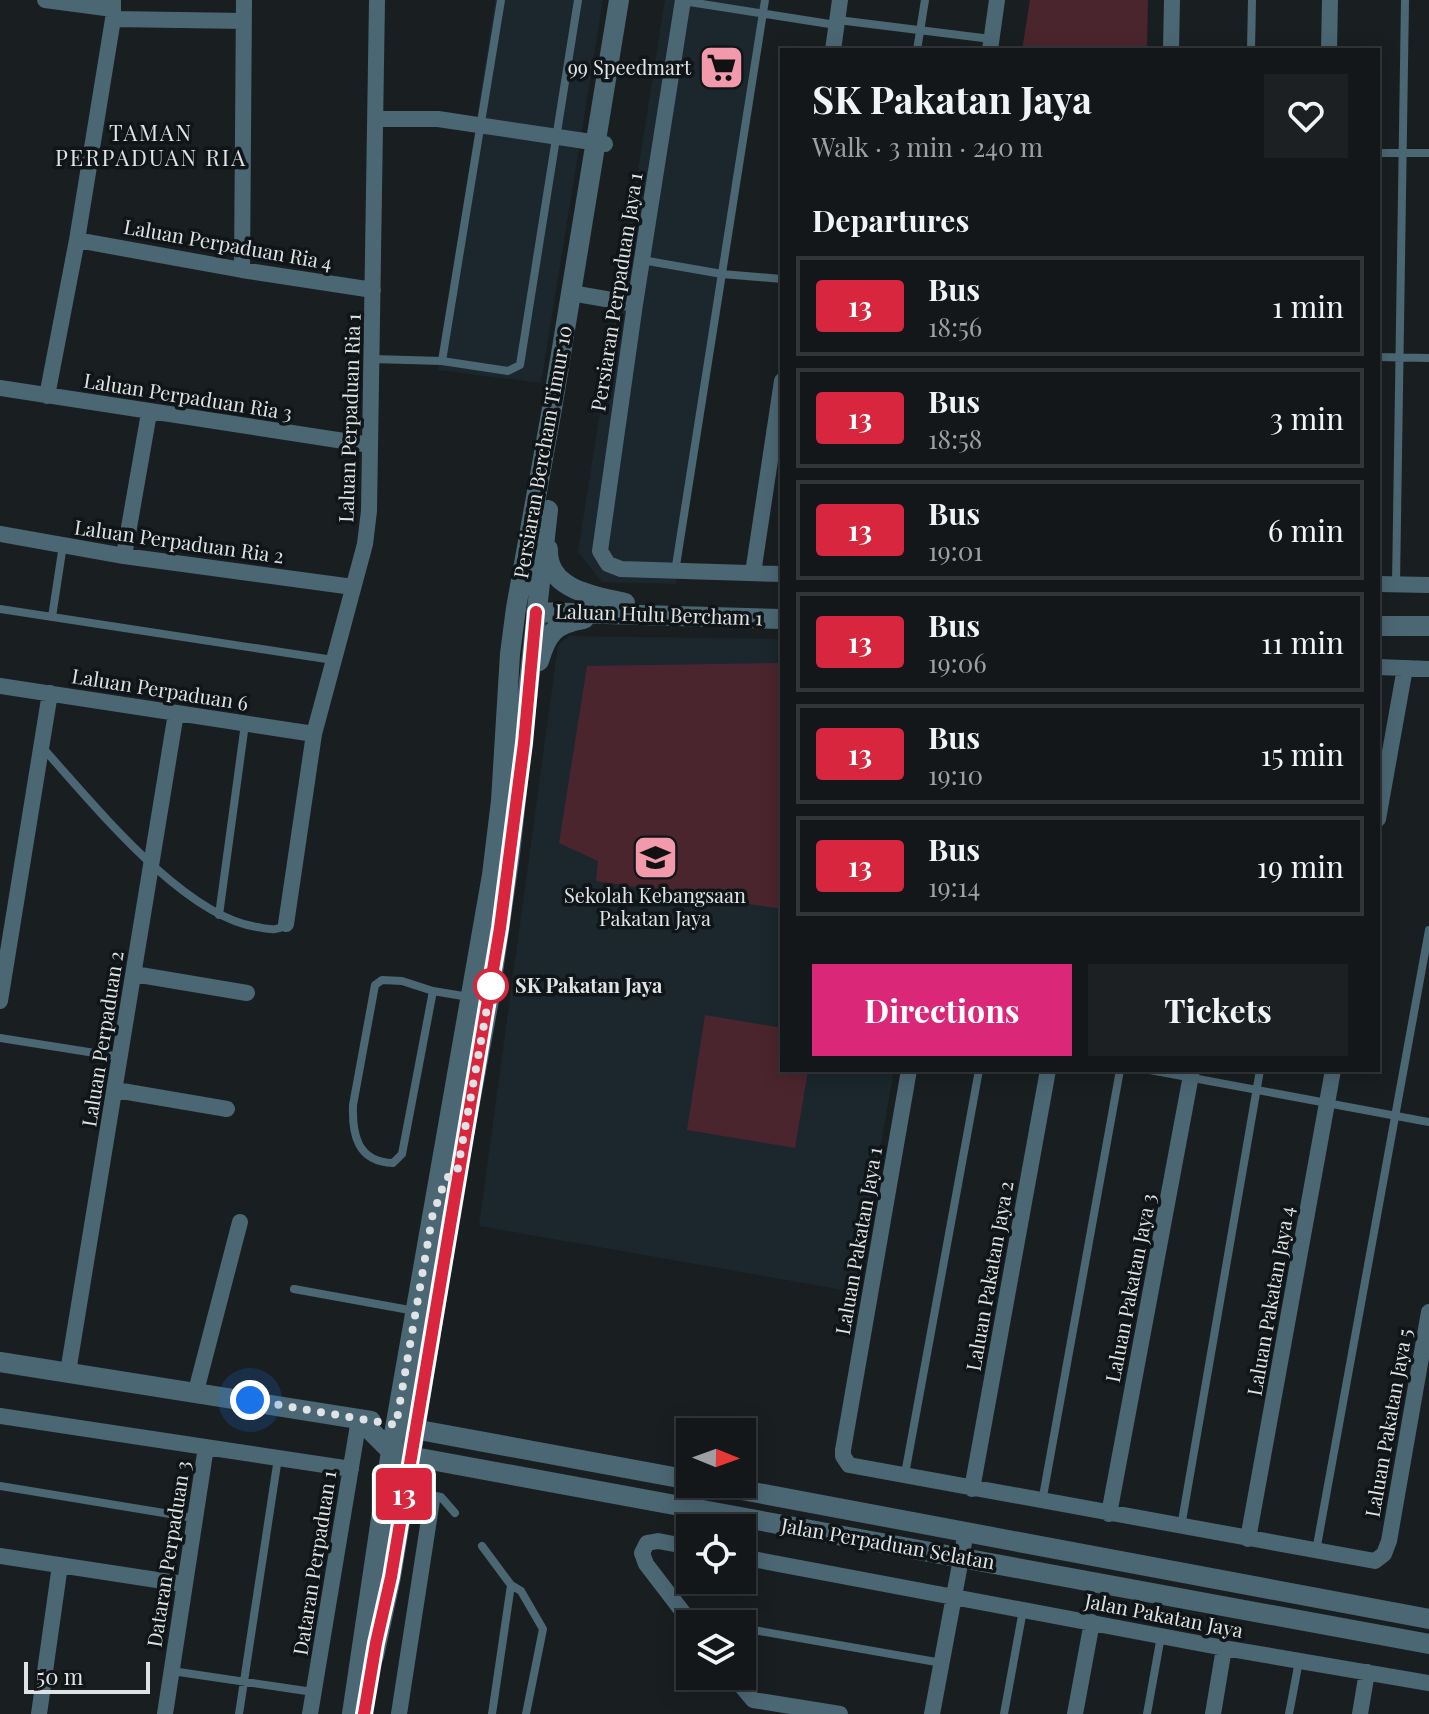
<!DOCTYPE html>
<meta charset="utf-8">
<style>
body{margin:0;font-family:"Playfair Display",serif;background:#1c2022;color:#f1f3f6;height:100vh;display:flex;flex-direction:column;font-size:30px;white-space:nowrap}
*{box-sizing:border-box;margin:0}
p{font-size:26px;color:#9d9fa2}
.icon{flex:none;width:44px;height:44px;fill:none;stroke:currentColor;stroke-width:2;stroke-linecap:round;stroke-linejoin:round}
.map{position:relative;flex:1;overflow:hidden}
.details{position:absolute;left:780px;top:48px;width:600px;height:1024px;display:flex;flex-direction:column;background:#131719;border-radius:0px;box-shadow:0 4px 20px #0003,0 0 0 2px #323638}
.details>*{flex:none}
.badge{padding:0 16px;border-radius:6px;font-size:28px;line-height:52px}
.needle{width:52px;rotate:91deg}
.buttons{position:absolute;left:676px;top:1418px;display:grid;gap:16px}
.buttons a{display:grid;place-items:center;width:80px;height:80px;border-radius:0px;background:#131719;box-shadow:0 4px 20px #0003,0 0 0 2px #323638;font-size:40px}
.scale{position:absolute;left:24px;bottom:20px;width:126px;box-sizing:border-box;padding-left:8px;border:4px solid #dfe3e5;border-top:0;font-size:22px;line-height:28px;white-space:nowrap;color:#dfe3e5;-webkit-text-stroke:6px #101518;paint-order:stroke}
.you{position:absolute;width:40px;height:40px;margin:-20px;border:6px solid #fff;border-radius:50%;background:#1a73e8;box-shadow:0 0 0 12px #1a73e833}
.map>.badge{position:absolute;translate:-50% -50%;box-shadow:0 0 0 4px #fff}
h2{padding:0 32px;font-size:30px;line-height:72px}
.round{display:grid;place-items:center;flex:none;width:84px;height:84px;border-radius:0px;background:#1c2022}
.headline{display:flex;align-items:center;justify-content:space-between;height:136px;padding:0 32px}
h1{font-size:38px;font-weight:700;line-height:60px}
.primary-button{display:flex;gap:16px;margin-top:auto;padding:16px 32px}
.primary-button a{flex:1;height:92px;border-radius:0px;background:#db2777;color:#fff;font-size:32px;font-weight:700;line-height:92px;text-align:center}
.primary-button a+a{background:#1c2022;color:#f1f3f6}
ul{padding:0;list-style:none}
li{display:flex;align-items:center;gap:24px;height:100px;margin:0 16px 12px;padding:0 16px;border:4px solid #323638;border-radius:0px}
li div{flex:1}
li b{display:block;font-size:30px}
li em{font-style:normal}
li .badge{min-width:88px;font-weight:700;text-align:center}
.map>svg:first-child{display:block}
</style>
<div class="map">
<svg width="1429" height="1714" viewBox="0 0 1429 1714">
<rect width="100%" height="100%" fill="#191f21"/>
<path fill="#1b272d" d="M495,0H603L541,383L438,370Z
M665,0H764L676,584L602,582L578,552Z
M569,636L782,639V1070H894L855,1292L479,1226L558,645Z"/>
<path fill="#4b252e" d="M1030,0H1148L1147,50H1022Z
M782,663V909L596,881L598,861L559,843L587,666Z
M705,1015L782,1028V1070H808L795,1148L687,1130Z"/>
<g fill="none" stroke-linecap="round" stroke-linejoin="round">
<path stroke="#4c6774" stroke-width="8" d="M683,1L836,25
M838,20L991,39
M917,50L925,0
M1251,50L1252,0
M1378,153H1429
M642,260L722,274L782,279
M1378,357L1429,358
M372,359L442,361L508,371L520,365L578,0
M442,361L501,0
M675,572L765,0
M1396,584L1405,0
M0,609L333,660
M52,617L63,545
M41,746C92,802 182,916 257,927C268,929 277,932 286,924
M219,915L245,724
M433,991L402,1154L393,1163C357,1162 352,1134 353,1105L375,985L382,980L402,981L433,991L469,997
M0,1038L120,1057
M1150,1070L1429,1122
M294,1289L415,1311
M905,1474L979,1070
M0,1486L194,1518
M432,1500L436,1496L441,1497L455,1513
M1042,1502L1120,1070
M1181,1527L1260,1070
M482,1546L511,1585L492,1714
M1316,1551L1429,930
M511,1585L521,1591L543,1629L526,1714
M690,1619L720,1624
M742,1628L942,1663
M172,1671L313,1692
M239,1714L278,1458
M1004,1714L1023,1610
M1147,1714L1161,1636
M1289,1714L1299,1661"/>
<path stroke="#4c6774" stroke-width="16" d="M45,0L113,9
M683,0L635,304L600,551L608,564L621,569L782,574
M113,19L244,21
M833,50L840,0
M990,50L997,0
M1171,50L1172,0
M1329,50L1330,0
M376,119H438L605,144
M77,240L242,270L373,290
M242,270L244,0
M571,293L635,304
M0,388L370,445
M47,396L77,240L113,19V0
M0,534L124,556L353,587
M124,556L149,413
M753,573L782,381
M1378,584L1429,585
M1378,667L1429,669
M0,686L314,734
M1378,819L1405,668
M286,924L314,734L365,544L369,511L377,0
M134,974L247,993
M0,1001L50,693
M909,1070L843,1450V1456L849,1465L1375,1561L1384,1554L1389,1541L1429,1312
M116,1090L227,1109
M68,1372L176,713
M196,1391L240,1222
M0,1416L351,1469
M972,1489L1048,1070
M1109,1514L1192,1070
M1248,1539L1333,1070
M690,1547L658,1541L647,1543L642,1553L646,1564L692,1624
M0,1556L183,1584
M742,1557L1224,1648L1429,1683
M733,1676L753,1700L840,1714
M39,1714L60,1565
M165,1714L206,1447
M310,1714L359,1419
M399,1714L432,1500
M932,1714L966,1532
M1075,1714L1092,1622
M1213,1714L1224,1648
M1360,1714L1367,1672"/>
<path stroke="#4c6774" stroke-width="20" d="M548,549C546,590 595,596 625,603
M536,612L782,619
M1378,626H1429
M539,661C547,634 554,624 584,619
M0,1362L371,1421
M359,1419L391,1451L409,1456L1429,1644
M403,1427L690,1480
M710,1484L1429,1619
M374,1656L391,1577L457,1173L489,1000L510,854L548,510
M352,1714L391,1451L492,875L501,801L510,654L516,608L553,403L619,0"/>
</g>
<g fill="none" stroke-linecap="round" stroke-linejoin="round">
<defs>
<path id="line" d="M364,1714L376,1643L391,1577L500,928L524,743L536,612"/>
</defs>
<use href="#line" stroke="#fff" stroke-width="18"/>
<use href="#line" stroke="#d7263d" stroke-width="12"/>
<path stroke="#dfe3e5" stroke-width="8" stroke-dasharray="0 14.4" d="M250,1400L396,1425L434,1207C446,1195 437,1177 457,1173L491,986"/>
</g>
<defs>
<symbol id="supermarket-square" viewBox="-11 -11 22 22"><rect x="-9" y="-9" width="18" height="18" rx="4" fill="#f29aac" stroke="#101518"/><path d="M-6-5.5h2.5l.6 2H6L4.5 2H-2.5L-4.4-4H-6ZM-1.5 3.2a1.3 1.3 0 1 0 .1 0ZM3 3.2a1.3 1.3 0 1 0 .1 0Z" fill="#111"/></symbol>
<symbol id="school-square" viewBox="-11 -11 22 22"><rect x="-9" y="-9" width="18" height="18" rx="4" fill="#f29aac" stroke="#101518"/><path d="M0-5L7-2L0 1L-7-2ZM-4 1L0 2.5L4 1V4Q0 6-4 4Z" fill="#111"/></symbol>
</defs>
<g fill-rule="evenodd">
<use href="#supermarket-square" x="696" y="42" width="51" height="51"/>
<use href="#school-square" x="630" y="832" width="51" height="51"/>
</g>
<circle fill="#fff" stroke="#d7263d" stroke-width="4" cx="491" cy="986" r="16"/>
<g text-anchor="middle" stroke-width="7" stroke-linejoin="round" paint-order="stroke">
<g font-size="20" fill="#dfe3e5" stroke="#101518" text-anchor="end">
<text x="691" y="75">99 Speedmart</text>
<text x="655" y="903" text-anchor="middle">Sekolah Kebangsaan<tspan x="655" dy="23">Pakatan Jaya</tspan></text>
</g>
<g font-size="20" fill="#dfe3e5" stroke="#101518">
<text transform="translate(228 245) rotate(10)" y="7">Laluan Perpaduan Ria 4</text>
<text transform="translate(617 292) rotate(-81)" y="7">Persiaran Perpaduan Jaya 1</text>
<text transform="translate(188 397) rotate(9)" y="7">Laluan Perpaduan Ria 3</text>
<text transform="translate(350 418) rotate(-88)" y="7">Laluan Perpaduan Ria 1</text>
<text transform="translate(543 452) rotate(-80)" y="7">Persiaran Bercham Timur 10</text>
<text transform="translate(179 542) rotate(8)" y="7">Laluan Perpaduan Ria 2</text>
<text transform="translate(659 615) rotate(2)" y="7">Laluan Hulu Bercham 1</text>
<text transform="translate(160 690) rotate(9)" y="7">Laluan Perpaduan 6</text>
<text transform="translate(103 1039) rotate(-81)" y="7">Laluan Perpaduan 2</text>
<text transform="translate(859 1241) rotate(-80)" y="7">Laluan Pakatan Jaya 1</text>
<text transform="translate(990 1276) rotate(-80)" y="7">Laluan Pakatan Jaya 2</text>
<text transform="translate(1131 1288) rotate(-79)" y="7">Laluan Pakatan Jaya 3</text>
<text transform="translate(1271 1301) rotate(-80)" y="7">Laluan Pakatan Jaya 4</text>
<text transform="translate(1389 1423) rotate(-80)" y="7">Laluan Pakatan Jaya 5</text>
<text transform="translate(888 1544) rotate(10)" y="7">Jalan Perpaduan Selatan</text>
<text transform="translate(169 1554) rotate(-81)" y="7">Dataran Perpaduan 3</text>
<text transform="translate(315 1563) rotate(-81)" y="7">Dataran Perpaduan 1</text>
<text transform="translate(1164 1616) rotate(11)" y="7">Jalan Pakatan Jaya</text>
</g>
<g font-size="20" font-weight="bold" fill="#dfe3e5" stroke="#101518" text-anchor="start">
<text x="515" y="993">SK Pakatan Jaya</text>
</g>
<g font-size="22" letter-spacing="2" fill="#dfe3e5" stroke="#101518">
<text x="151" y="141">TAMAN<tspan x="151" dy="25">PERPADUAN RIA</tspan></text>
</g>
</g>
</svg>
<div class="buttons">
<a><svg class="needle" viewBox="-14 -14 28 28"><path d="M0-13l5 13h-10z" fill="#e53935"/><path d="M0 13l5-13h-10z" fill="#9d9fa2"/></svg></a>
<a><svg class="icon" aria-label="locate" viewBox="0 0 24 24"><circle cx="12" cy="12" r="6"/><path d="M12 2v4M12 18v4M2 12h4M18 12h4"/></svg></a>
<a><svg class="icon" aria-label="layers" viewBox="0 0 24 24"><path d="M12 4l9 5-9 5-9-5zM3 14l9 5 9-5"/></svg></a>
</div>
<div class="scale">50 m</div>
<div class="you" style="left:250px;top:1400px"></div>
<b class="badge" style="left:404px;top:1494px;background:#d7263d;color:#fff">13</b>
<section class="details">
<div class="headline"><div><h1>SK Pakatan Jaya</h1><p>Walk · 3 min · 240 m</p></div><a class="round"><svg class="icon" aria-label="heart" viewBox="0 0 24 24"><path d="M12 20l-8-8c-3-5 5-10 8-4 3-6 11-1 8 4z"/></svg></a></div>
<h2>Departures</h2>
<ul>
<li><span class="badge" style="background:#d7263d;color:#fff">13</span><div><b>Bus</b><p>18:56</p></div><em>1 min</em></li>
<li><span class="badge" style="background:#d7263d;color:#fff">13</span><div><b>Bus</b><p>18:58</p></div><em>3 min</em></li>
<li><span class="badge" style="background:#d7263d;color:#fff">13</span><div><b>Bus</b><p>19:01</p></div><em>6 min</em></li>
<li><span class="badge" style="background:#d7263d;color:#fff">13</span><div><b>Bus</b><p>19:06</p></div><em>11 min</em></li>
<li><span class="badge" style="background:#d7263d;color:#fff">13</span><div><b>Bus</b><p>19:10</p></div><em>15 min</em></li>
<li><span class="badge" style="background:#d7263d;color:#fff">13</span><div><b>Bus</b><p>19:14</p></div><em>19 min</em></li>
</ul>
<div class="primary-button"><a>Directions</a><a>Tickets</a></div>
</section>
</div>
